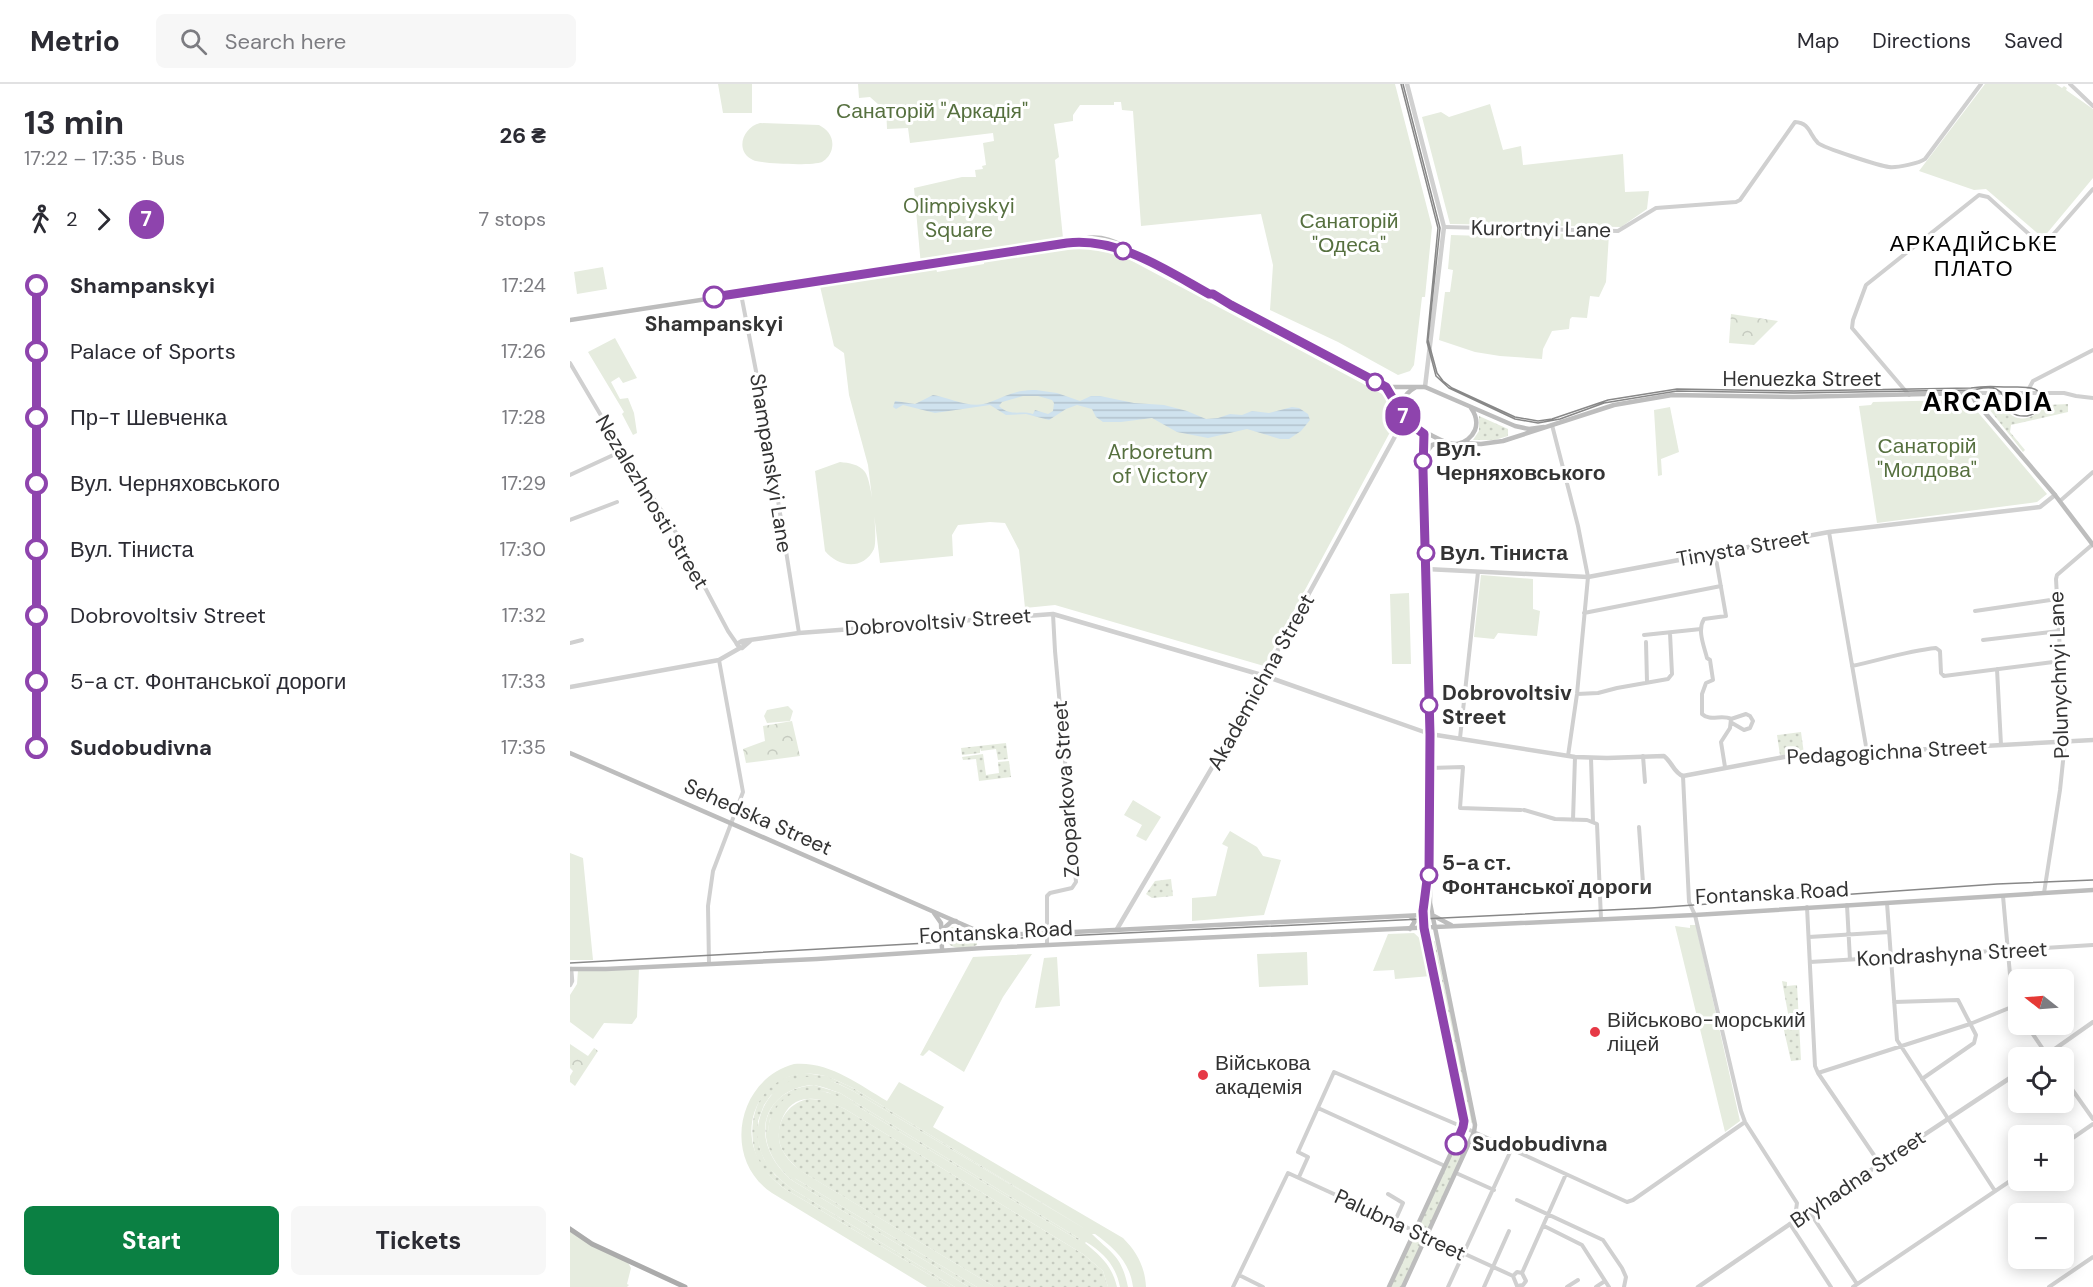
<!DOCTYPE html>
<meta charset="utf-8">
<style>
body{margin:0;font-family:"DM Sans",sans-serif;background:#f7f7f7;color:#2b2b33;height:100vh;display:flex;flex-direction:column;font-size:22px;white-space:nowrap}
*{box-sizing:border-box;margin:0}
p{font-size:20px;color:#7c7c81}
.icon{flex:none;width:33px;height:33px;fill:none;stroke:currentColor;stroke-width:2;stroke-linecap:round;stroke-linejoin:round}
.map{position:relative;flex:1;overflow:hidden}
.details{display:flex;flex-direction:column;background:#fff;width:570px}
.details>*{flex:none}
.badge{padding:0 12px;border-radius:20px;font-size:21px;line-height:39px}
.needle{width:39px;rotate:287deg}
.controls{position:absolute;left:1438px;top:885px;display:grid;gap:12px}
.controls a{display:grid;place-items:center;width:66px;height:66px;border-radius:9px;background:#fff;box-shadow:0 3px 15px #0003;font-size:30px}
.map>.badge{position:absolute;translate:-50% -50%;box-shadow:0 0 0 3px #fff}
.legs{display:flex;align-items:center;gap:9px;height:66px;padding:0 24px;font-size:20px}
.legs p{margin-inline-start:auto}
.head{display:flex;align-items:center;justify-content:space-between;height:102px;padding:0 24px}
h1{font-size:33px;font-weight:700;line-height:45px}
.button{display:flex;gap:12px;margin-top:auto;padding:12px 24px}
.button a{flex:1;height:69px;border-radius:9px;background:#0b8043;color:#fff;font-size:24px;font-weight:700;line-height:69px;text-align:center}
.button a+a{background:#f7f7f7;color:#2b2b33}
ul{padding:0 24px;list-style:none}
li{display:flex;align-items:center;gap:21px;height:66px;font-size:22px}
li i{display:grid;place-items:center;width:9px;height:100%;margin:0 8px;background:currentColor}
li i::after{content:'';width:15px;height:15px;margin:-8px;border:4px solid;border-radius:50%;background:#fff}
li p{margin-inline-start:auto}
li:first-child i{background:linear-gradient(#0000 50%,currentColor 0)}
li:last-child i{background:linear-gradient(currentColor 50%,#0000 0)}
header{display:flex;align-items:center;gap:36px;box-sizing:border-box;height:84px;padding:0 30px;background:#fff;border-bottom:2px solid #e1e1e2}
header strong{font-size:28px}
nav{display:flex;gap:33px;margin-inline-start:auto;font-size:21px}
.search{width:420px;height:54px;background:#f7f7f7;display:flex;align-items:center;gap:15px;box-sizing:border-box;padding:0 21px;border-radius:9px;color:#7c7c81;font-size:22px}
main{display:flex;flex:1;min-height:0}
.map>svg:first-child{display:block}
</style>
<header>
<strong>Metrio</strong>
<div class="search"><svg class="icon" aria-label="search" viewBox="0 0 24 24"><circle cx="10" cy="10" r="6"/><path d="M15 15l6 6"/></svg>Search here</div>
<nav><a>Map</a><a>Directions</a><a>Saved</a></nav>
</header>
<main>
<section class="details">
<div class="head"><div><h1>13 min</h1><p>17:22 – 17:35 · Bus</p></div><b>26 ₴</b></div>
<div class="legs"><svg class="icon" aria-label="walk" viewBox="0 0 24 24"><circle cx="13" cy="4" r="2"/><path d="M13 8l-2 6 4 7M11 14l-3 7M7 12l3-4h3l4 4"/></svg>2<svg class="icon" aria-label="forward" viewBox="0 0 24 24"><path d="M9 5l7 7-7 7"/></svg><b class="badge" style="background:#8e44ad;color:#fff">7</b><p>7 stops</p></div>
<ul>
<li><i style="color:#8e44ad"></i><b>Shampanskyi</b><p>17:24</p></li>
<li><i style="color:#8e44ad"></i><span>Palace of Sports</span><p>17:26</p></li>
<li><i style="color:#8e44ad"></i><span>Пр-т Шевченка</span><p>17:28</p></li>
<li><i style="color:#8e44ad"></i><span>Вул. Черняховського</span><p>17:29</p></li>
<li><i style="color:#8e44ad"></i><span>Вул. Тіниста</span><p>17:30</p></li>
<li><i style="color:#8e44ad"></i><span>Dobrovoltsiv Street</span><p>17:32</p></li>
<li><i style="color:#8e44ad"></i><span>5-а ст. Фонтанської дороги</span><p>17:33</p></li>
<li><i style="color:#8e44ad"></i><b>Sudobudivna</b><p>17:35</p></li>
</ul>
<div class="button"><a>Start</a><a>Tickets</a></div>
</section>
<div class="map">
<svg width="1523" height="1203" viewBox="0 0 1523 1203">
<defs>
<pattern id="grass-dots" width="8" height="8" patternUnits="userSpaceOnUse" patternTransform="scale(1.5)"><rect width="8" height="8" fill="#e6ecdf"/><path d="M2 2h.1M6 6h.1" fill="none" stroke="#c6cbc0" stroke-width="1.8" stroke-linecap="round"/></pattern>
<pattern id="forest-crowns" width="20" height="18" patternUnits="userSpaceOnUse" patternTransform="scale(1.5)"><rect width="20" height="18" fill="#e6ecdf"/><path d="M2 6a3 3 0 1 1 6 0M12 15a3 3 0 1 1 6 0" fill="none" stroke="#c6cbc0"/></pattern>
<pattern id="water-rules" width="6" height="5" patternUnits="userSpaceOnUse" patternTransform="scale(1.5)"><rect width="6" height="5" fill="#cfe2ee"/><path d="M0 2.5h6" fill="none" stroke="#b2c2cd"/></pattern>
</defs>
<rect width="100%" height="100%" fill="#fff"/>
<path fill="url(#grass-dots)" d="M1412,316H1431C1433,320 1435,325 1439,329C1451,341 1471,332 1474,317H1476L1477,321L1498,320V328L1441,341L1440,348L1455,366L1453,368Z
M909,332L938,345V352L925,356H903L909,347Z
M1231,648L1234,670L1210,671L1207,651Z
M436,659L438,675L428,676L426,665L411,667L410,664V669L392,671L391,664Z
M413,670L416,691L429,689L428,678L439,677L441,693L409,697L406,675L393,676L392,673Z
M601,795L603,812L582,814L576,810L585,797Z
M382,843L402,851L407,856V861C394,866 373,867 376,847Z
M865,857L904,1039L896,1038L858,859Z
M1212,897L1217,898V902L1227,901L1231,976L1221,977L1213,942L1220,940Z
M234,989L257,992L283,1004L517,1146L283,1007L267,999L243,993L201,1011L194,1021L188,1037L189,1062L194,1075L205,1091L222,1105L385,1203H380L215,1105C205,1097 195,1089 189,1078C177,1054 181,1017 203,1000C212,993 223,991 234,989Z
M244,1001L270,1009L510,1155L508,1156L287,1022L257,1008L238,1007L200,1035L198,1046L226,1095L407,1203H399L223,1097C182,1065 185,1006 244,1001Z
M239,1015L256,1016L275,1025L513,1170L533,1187L538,1203H425L229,1086C222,1079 214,1071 211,1063C203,1042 217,1018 239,1015Z
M889,1056L897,1060L856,1149L847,1144Z
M844,1152L853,1156L831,1203H820Z"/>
<path fill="url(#forest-crowns)" d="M1161,230L1208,237L1184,261L1159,259Z
M222,637L230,672L176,679L173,665L195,657L193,642Z
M0,960L18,972L24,964L28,967L5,1002L0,998V992L3,987L0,984Z"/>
<path fill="#e6ecdf" d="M148,0H182V29H153Z
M288,0H825L862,143L855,213H852L844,281L840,287L828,291L768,258L700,226L703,181L691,130L571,142L563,27L552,26L551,18H544V21H510L503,31V37L484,40L489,73L485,76L493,154L351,182L344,104L392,93H406L405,86L413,85L412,82L416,81L413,59L424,57L423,49L340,59L338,44L317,45L316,21H309L300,13L289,14Z
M1415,0H1486L1492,4L1494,2L1497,4L1496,6L1523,25V94L1473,154L1416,105L1404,106L1349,87Z
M920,20L933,66L951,62L953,81L1053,70L1055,108L1079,107L1077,125L1051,143L880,140L852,33L871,28L879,33Z
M190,39L249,41C258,46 264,53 262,64C261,70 257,75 252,78C243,82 191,80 183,76C164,67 173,43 190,39Z
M915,149L1039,150L1036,198L1029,213L1020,212L1017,234L1002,233L1000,235L999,245L982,247L973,265L972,275L930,272L905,268L869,256L875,208H880L883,186L878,185L881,151L914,152Z
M532,161L814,311L817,317L814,325L817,335L825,339L694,582L485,521L455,524L449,466L435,439L420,438L388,441L382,451L383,472L310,479L298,381L279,311L274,269L264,262L249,198L365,181L367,188L414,180V175Z
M33,183L37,205L7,210L4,188Z
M45,254L67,294L53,299L49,293L41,298L50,315L58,314L64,329L67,349L63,351L52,330L54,328L18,268Z
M1383,316L1397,320L1402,327L1406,326L1477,410L1467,418L1307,439L1289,322L1301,321L1303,318Z
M1100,323L1109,368L1091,375L1092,391L1088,392L1084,326Z
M270,378C279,379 289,380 295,388C302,397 308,454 304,465C293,487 268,483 255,467L245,387Z
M911,491L963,495V525L970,527L967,552L928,549L924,555L904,553Z
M839,509L841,580H822L820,510Z
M218,622L223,627L220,637L197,639L194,632L197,626Z
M563,716L591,733L576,757L566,752L572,741L554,731Z
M660,747L687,763L693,772L711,776L694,831L622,837V814L646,812L658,763L652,760Z
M0,769L13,774L23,876H0Z
M1120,841H1126L1170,1037L1155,1048L1105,842L1120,844Z
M844,849L855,859L861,892L825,895L824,886L803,887L818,850Z
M737,868L738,901L689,903L687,870Z
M462,870L433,913L394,988L359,966L353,972L350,971L403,873Z
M487,873L490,922L465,924L474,874Z
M69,884L67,933L62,940L34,939L23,955L0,938V911L7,900L8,886Z
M224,980C259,977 288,1000 317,1017L329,998L374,1023L363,1043L553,1154C567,1168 575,1183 576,1203H563C560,1178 544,1164 525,1150H522C543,1171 551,1171 558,1203H550C546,1182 534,1169 516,1158L515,1159C531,1172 542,1182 547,1203H538L533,1187L513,1170L275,1025C261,1018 242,1010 226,1018C212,1025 205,1049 211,1063C216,1075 226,1084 236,1090L425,1203H407L226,1095C204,1079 187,1049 207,1023C212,1016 220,1010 229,1007C250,1003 270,1012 287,1022L508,1156L510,1155L270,1009C261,1006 252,1002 243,1001C232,1001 220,1006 212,1012C181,1037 197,1077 223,1097L399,1203H385L222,1105C211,1096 200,1088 194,1075C175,1039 201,990 244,993C258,994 271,1001 283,1007L517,1146L283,1004C270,998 258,991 244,990C195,985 166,1037 190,1078C196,1089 205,1097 215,1105L380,1203H357L202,1109C152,1076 166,996 224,980Z
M0,1147L57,1177L61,1184L57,1200L59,1201L57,1203H0Z"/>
<path fill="url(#water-rules)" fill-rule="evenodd" d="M466,306L487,309L510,317L521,312H530L564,319L594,321L617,327L636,335L648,334L660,330L672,331L682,327L699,329L722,323L729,324L738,330L740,336L731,347L719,355H710L677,345L638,354L607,348L582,334L551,338H533L526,333L522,325L507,321L496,325L479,336L456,330L436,331L420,321L365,329L333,321L326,325L323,323L325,317L345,320L363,311C381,314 402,326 420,318C436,312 448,305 466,306ZM453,312H468L482,316L484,319L483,327L478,330L465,326L463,330C451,326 440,333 429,322L432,318Z"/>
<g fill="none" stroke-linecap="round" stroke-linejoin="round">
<path stroke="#d0d0d0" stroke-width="4" d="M1500,0L1523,22
M874,143L1048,147L1086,124L1166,118L1170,116L1225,38C1240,39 1239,50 1248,59C1254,64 1310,82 1319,83C1327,84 1350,79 1355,75L1411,0
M171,210L194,328L229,549
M0,279L52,367L105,447L158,547L167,560
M1457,308L1463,297L1523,266
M1401,309H1494L1506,312L1523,314
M1339,311L1282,244L1283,236L1296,201L1409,111L1418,113L1471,161L1475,160L1481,153L1523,105
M982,341L1008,442L1018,493L1007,610L998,672
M0,391L52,367
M1490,417L1523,388
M0,436L47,418
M1259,448L1297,668
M1145,469L1156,532L1134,535C1127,546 1134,562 1137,574L1140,576L1143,596L1136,599L1132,610V630C1140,638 1152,630 1161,635L1160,644L1151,658L1155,683
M1405,527L1487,515
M1014,529L1151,502
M1074,551L1131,545
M1413,556L1489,547
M1076,558L1077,598
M0,559L12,556
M1282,582C1310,576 1337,567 1366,564L1370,567L1371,589L1374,592L1491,577
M1427,585L1431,661
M1007,610L1028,609L1047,604L1098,595L1102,590L1100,549
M1161,635L1176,630L1180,632L1183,637L1180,644L1174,646L1162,639
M890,654L908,488
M1073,672L1075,698
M1021,674L1023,738
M860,684L893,683L890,724L951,726
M1113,692L1119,818L1125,831L1171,1027L1175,1038L1227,1119L1226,1126L1230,1133
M954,726L985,735L1017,736L1027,740L1031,835
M1003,736L1005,673
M1069,743L1073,799
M1474,809L1490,706L1495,658L1486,495L1487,491L1523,460
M1433,812L1442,913L1449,931
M1317,819L1327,956L1425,1107
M1277,821L1280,876
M1237,823L1245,982L1248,989L1310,1080
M1239,853L1319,848
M477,861V812L480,809L502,804L506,798L485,567L483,530
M1240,878L1523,861
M139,880L138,822L143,787L173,708L149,576
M1494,903L1502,900
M1324,918L1388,916L1406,951L1404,959L1352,995
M1456,940L1479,974
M1248,989L1400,940L1449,920
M1494,994L1523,1035
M748,1024L875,1082
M1494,1060L1523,1040
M886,1089L924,1106
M729,1093L738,1073L728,1068L764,988L893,1043L1057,1118L1063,1116L1175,1038
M818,1110L833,1119L825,1137
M947,1116L1033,1156L1052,1184L1056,1193L1054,1203
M1239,1127L1287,1200
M1220,1140L1261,1203
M974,1142L1012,1161L1039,1203
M952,1189L996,1090
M669,1191L693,1203
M663,1203L718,1089L943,1192L947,1202L953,1201L956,1197L952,1189L947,1188L943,1192
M878,1203L942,1064
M914,1203L939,1147
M997,1203L1008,1196
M1026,1203L1035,1197
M1283,1203L1449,1091
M1479,1203L1523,1173"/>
<path stroke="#d0d0d0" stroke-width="4.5" d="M837,0L874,143L855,303
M828,347L844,342
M856,485L1018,493L1259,448L1470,423L1485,411
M172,557L229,549L483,530L695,592L860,650L1005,673L1037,674L1094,672C1102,678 1104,689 1113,692L1214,673L1523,656
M174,561L172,557L167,560L169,563L172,564L180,557
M0,603L149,576L170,564
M547,845L664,646L828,347L832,331
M0,901L2,897L1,885
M1472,974L1523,938
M1128,1203L1239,1127L1449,988"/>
<path stroke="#bdbdbd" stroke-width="4.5" d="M507,157C528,148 551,158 568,172
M639,210C643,216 654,221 661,221
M0,236L497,160C548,153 595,187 639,210L647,212L661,221L816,303H855L945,342L959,345L974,343
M816,303L831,326
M846,303C833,310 825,325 837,337C843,344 853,347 861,351C869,355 878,361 887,360C895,359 902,353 905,346C908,338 906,331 901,324
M891,359L911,360L933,357L1044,321L1102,311L1223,313L1401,309L1405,317L1485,411L1523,461
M854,371L862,361L873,358
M0,669L410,848L425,851L483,849L853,831L864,832L881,841
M364,829L371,839L372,866
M840,832L845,837L840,845
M371,847L381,838L386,837
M0,885H36L247,875L413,864L1125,831L1523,806
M819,1203L893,1043L879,963L854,844L853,827L857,796L859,792
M833,1203L904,1048L905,1041L860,819V650L853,347"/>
<path stroke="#ababab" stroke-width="5" d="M0,1145L22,1160L115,1203"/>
<path stroke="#888" stroke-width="1.5" d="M831,0L868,144L857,258L866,292L879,304L945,335L968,339L990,335L1034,319L1107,307L1224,309L1402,306C1409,305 1418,302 1426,305C1441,312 1432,334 1457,332C1463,331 1465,329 1469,325C1479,297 1449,304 1434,303C1422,302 1412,302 1401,304L1224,307L1107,305L1038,316L982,335L968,337L945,333L882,304L873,297L867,289L858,256L870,144L833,0
M0,879L411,856L1081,824L1427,800L1523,796"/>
</g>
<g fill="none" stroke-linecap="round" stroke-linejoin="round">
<defs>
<path id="line-1" d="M144,213L497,159C548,153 596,186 639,210H643L661,221L816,303L836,337L854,350L853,386L860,650L859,792L857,796L853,827L854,844L894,1037L893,1043L886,1060"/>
</defs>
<use href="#line-1" stroke="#fff" stroke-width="14"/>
<use href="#line-1" stroke="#8e44ad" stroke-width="9"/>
</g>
<g fill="#fff" stroke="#8e44ad" stroke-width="3">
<circle cx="553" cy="167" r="8"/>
<circle cx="144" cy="213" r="10"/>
<circle cx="805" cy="298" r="8"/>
<circle cx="853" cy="377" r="8"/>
<circle cx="856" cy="469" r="8"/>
<circle cx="859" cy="621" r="8"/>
<circle cx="859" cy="791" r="8"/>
<circle cx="886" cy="1060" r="10"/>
</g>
<g fill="#e63946" stroke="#fff" stroke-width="2">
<circle cx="1025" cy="948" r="6"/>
<circle cx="633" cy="991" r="6"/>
</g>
<g text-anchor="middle" stroke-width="6" stroke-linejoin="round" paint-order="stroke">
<g font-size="21" fill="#56703f" stroke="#fff">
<text x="362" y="34">Санаторій "Аркадія"</text>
<text x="389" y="129">Olimpiyskyi<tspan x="389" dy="24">Square</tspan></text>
<text x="779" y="144">Санаторій<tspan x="779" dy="24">"Одеса"</tspan></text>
<text x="1357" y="369">Санаторій<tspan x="1357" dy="24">"Молдова"</tspan></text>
<text x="590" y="375">Arboretum<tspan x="590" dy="24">of Victory</tspan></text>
</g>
<g font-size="21" fill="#333" stroke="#fff">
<text transform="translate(971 145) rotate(1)" y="7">Kurortnyi Lane</text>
<text x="1232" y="302">Henuezka Street</text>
<text transform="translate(201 379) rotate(81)" y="7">Shampanskyi Lane</text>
<text transform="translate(82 418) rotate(59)" y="7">Nezalezhnosti Street</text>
<text transform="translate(1173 464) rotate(-10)" y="7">Tinysta Street</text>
<text transform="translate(368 538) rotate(-4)" y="7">Dobrovoltsiv Street</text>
<text transform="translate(1489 591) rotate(-92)" y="7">Polunychnyi Lane</text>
<text transform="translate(691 598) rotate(-61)" y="7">Akademichna Street</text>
<text transform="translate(1317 668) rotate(-3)" y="7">Pedagogichna Street</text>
<text transform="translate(496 705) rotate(-94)" y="7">Zooparkova Street</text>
<text transform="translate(188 733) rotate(24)" y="7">Sehedska Street</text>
<text transform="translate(1202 809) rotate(-3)" y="7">Fontanska Road</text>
<text transform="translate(426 848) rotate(-3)" y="7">Fontanska Road</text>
<text transform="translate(1382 870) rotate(-3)" y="7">Kondrashyna Street</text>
<text transform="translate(1288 1095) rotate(-34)" y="7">Bryhadna Street</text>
<text transform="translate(830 1141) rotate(25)" y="7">Palubna Street</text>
</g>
<g font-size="21" font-weight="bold" fill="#333" stroke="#fff" text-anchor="start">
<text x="144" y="247" text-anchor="middle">Shampanskyi</text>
<text x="866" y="372">Вул.<tspan x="866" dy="24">Черняховського</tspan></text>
<text x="870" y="476">Вул. Тіниста</text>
<text x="872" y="616">Dobrovoltsiv<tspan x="872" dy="24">Street</tspan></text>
<text x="872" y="786">5-а ст.<tspan x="872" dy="24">Фонтанської дороги</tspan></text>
<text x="902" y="1067">Sudobudivna</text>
</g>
<g font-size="21" fill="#333" stroke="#fff" text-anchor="start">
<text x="1037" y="943">Військово-морський<tspan x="1037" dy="24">ліцей</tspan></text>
<text x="645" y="986">Військова<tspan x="645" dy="24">академія</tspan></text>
</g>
<g font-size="22" letter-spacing="1.5" fill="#000" stroke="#fff">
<text x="1404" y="167">АРКАДІЙСЬКЕ<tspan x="1404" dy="25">ПЛАТО</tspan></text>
</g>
<g font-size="27" font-weight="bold" letter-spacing="1.5" fill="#000" stroke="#fff">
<text x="1418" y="327">ARCADIA</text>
</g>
</g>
</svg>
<div class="controls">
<a><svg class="needle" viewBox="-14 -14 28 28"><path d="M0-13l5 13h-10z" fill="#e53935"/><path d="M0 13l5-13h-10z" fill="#7c7c81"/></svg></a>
<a><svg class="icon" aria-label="locate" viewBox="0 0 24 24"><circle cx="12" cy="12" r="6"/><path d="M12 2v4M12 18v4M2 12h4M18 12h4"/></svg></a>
<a>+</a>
<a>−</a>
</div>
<b class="badge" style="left:833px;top:332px;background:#8e44ad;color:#fff">7</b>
</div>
</main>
